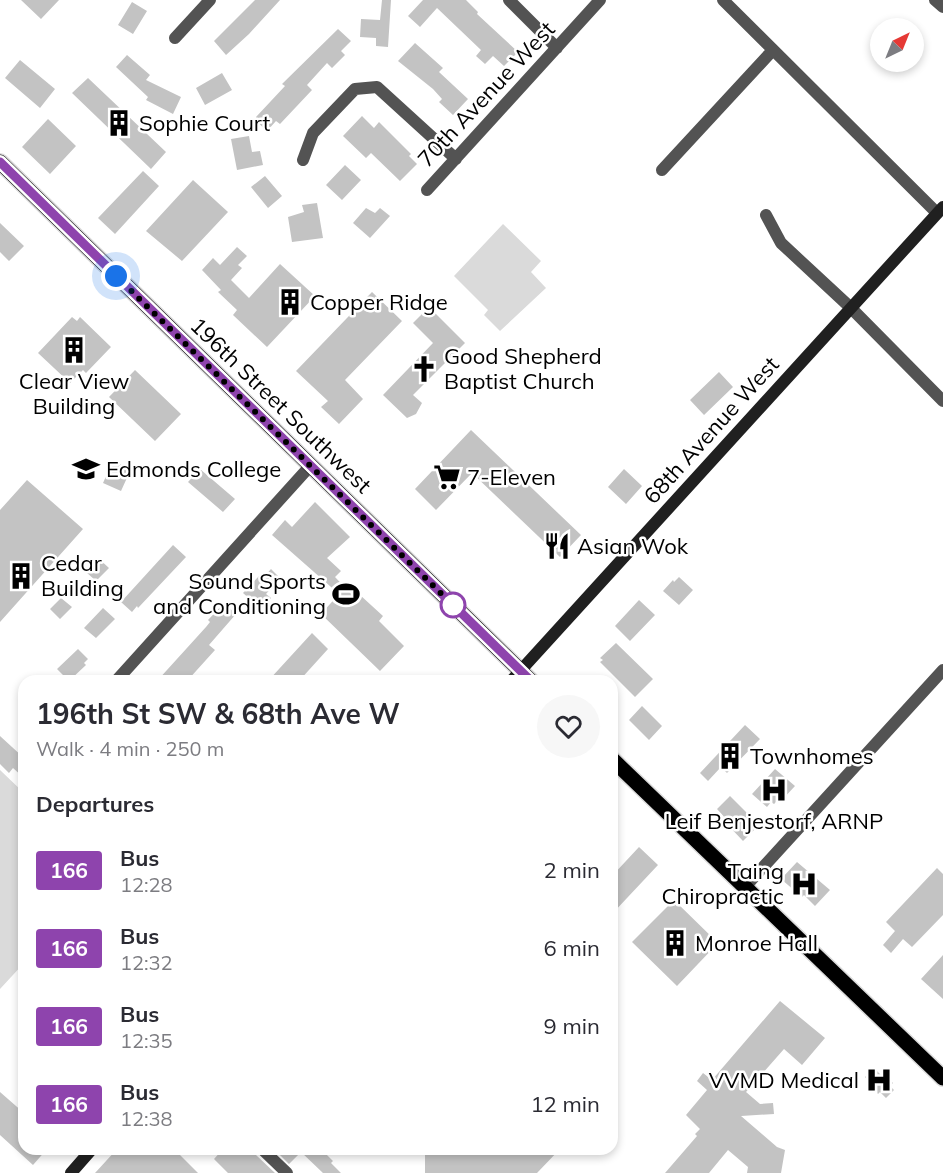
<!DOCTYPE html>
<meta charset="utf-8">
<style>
body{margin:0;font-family:Mulish,sans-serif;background:#f7f7f7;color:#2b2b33;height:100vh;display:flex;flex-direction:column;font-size:22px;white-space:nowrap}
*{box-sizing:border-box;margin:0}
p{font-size:20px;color:#7c7c81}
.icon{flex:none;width:33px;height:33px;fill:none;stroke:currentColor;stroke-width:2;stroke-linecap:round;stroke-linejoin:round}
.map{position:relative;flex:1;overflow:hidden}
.details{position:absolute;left:18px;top:675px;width:600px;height:480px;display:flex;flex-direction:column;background:#fff;border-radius:18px;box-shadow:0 3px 9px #0003}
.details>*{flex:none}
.badge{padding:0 12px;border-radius:4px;font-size:21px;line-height:39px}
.needle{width:39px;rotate:43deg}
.controls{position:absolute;left:870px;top:18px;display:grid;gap:12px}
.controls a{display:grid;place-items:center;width:54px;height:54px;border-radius:50%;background:#fff;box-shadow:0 3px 9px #0003;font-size:30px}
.you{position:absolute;width:30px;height:30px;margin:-15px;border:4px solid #fff;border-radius:50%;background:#1a73e8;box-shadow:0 0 0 9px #1a73e833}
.map>.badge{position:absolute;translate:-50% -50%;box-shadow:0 0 0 3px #fff}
h2{padding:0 18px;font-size:22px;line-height:54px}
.round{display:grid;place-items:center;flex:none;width:63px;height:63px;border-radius:32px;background:#f7f7f7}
.overview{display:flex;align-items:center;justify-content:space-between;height:102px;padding:0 18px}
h1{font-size:28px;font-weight:700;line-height:45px}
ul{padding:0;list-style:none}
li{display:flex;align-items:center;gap:18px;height:78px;padding:0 18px}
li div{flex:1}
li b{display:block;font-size:22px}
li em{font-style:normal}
li .badge{min-width:66px;font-weight:700;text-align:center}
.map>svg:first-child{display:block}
</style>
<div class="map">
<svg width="943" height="1173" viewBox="0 0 943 1173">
<rect width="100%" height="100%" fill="#fff"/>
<path fill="#dadada" d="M503,224L541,261L531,272L546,288L500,331L484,315L488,310L454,276Z
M0,770L24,793V963L0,989Z"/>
<path fill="#c3c3c3" d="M21,0H59L41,19Z
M255,0H280L249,34L226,55L214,41Z
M382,0H391L388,47L376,46V38L360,37L361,19L380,20Z
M423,0H466L478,12L477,14L518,52L504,66L493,56L485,64L476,56L481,50L437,8L420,27L408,16Z
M132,2L147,11L133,34L118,25Z
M338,29L351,41L341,51L345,55L332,68L327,63L307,85L312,90L280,124L276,121L267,131L256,121V117L285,86L282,84Z
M415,43L443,68L439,72L468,99L453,115L439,102L442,99L433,89L398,61Z
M127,55L150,75L146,80L181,97L173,114L146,100L148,97L116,67Z
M20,60L55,89L40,108L5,78Z
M222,73L232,90L205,105L196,88Z
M88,78L166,152L151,169L72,93Z
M362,116L374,128L379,122L411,154L409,156L417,164L400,181L371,153L366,158L343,136Z
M48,119L76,146L50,174L22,147Z
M249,136L252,152L260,151L263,165L237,170L231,139Z
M345,165L361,180L342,200L326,185Z
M143,171L159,186L115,234L98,218Z
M265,176L282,196L268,208L251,187Z
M193,180L228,212L182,261L146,231Z
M317,203L323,238L292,242L288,217L304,212L302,205Z
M366,208L375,213L380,208L390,216L370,238L353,223Z
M0,223L24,246L9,261L0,252Z
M237,247L247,256L238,265L242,268L231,280L249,298L280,264L315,296L267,347L233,315L237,310L218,292L221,290L202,270L213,258L220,265Z
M372,292L402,321L345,380L363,399L339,424L321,407L328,401L296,371Z
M429,307L465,343L413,395L422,403L416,414L407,418L383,395L433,343L413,323Z
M72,317L77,321L80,317L111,347L86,373L83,370L70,383L38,353Z
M135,370L181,414L155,441L109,397Z
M719,372L733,387L704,415L690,400Z
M471,430L581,535L560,557L472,473L436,510L415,489Z
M113,461L131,469L121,491L103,483Z
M200,469L235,499L223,512L188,482Z
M624,469L642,486L626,504L608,487Z
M27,480L83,529L0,622V510Z
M315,502L350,537L327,558L341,571L335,577L356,599L360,595L383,616L379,621L404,646L380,671L321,614L339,594L272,535L285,520L292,527Z
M173,545L186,557L138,608L137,606L132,612L121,602Z
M98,558L109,568L96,581L86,572Z
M271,569L280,578L266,594L271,598L261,609L243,593L259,576L262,579Z
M679,577L693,590L679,605L663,591L673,580L674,582Z
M61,598L72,607L60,619L50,609Z
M639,600L655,615L630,641L615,626Z
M224,603L236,614L209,645L215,650L187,681H157L206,627L210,622L208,620Z
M103,608L115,619L96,638L84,628Z
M312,633L328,649L299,681H268Z
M616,643L653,679L635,697L600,662L603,660L600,658Z
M78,649L88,659L84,663L86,665L69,681L57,669Z
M642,706L662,726L649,740L629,720Z
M745,725L760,739L727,773L721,767L708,781L700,773Z
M0,736L24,758V778L13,768L9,773L0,764Z
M775,769L795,786L782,800L780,798L774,804L771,802L767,807L752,794Z
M730,796L759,825L743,841L725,822L727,820L717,809Z
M639,847L658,865L612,914V876Z
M797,862L830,890L815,906L804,895L802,897L781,879Z
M937,868L943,874V915L912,947L903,939L891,953L883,945L895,931L886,922Z
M674,900L718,943L677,986L632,942Z
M943,955V999L921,979Z
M780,1001L825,1038L802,1065L784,1049L746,1092L760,1104L773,1103L774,1114L741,1116L777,1147L785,1150L781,1173H747L748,1167L728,1150L709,1173H665L697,1136L695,1134L700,1129L686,1115L707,1090L697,1081L703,1073L712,1080Z
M874,1068L883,1077L885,1075L893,1083L890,1086L894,1090L886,1098L880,1092L878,1094L865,1077Z
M0,1092L24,1113V1149H47L33,1165L0,1135Z
M117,1149H174L198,1173H95Z
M223,1149H254L256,1155L275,1173H228L214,1159Z
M274,1149H321L333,1161L331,1163L341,1173H323L301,1152L289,1164Z
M425,1149H560L537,1173H425Z"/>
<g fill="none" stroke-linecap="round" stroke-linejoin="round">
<defs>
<path id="primary" d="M0,162L531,681
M612,759L943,1078"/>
</defs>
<use href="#primary" stroke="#dbdbdb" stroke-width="18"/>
<path stroke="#535353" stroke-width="12" d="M509,0L557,48
M723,0L937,213
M935,0L943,7
M175,38L210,0
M303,160L313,133L355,89L377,87L456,159
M662,170L773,50
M427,190L600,0
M766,215L781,243L851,308L943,401
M116,681L311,465
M745,887L943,670
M262,1149L287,1173"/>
<path stroke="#202020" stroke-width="12" d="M511,681L943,207
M71,1173L92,1149"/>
<use href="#primary" stroke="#000" stroke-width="15"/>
</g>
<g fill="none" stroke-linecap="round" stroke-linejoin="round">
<defs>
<path id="line" d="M0,162L531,681"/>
</defs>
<use href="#line" stroke="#fff" stroke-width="14"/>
<use href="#line" stroke="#8e44ad" stroke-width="9"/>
<path stroke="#000" stroke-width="6" stroke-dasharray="0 10.8" d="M116,276L456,608L453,605"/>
</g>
<defs>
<symbol id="building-bare" viewBox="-9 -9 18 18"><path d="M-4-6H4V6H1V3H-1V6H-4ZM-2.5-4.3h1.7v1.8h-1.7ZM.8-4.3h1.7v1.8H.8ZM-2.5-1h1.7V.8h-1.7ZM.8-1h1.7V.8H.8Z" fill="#000" stroke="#fff" stroke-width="2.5" paint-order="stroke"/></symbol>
<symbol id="church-bare" viewBox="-9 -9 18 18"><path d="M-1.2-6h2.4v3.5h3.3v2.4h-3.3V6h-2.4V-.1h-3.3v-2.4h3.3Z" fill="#000" stroke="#fff" stroke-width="2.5" paint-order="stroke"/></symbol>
<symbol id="university-bare" viewBox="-9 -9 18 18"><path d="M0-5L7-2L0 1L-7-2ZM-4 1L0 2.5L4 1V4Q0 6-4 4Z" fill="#000" stroke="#fff" stroke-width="2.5" paint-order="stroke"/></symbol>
<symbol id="supermarket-bare" viewBox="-9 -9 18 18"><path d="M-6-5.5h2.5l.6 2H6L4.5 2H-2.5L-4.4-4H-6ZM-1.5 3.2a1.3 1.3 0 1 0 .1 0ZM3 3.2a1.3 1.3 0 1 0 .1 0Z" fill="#000" stroke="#fff" stroke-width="2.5" paint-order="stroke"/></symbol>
<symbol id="restaurant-bare" viewBox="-9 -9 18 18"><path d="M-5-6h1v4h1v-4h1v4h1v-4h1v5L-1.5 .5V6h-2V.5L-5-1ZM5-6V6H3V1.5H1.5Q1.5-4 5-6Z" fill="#000" stroke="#fff" stroke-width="2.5" paint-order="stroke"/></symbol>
<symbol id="stadium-bare" viewBox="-9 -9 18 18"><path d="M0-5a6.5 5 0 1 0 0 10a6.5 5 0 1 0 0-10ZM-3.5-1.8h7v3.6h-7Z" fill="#000" stroke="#fff" stroke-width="2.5" paint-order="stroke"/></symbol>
<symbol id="hospital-bare" viewBox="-9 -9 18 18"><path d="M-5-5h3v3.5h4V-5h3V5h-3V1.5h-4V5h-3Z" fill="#000" stroke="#fff" stroke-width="2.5" paint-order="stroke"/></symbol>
</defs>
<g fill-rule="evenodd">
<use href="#building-bare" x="100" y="104" width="38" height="38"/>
<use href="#building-bare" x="271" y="283" width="38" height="38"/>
<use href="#building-bare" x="55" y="331" width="38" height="38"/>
<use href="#church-bare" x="405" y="350" width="38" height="38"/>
<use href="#university-bare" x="67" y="450" width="38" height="38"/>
<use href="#supermarket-bare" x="428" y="458" width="38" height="38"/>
<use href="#restaurant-bare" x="538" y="527" width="38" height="38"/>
<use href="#building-bare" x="2" y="557" width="38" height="38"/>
<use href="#stadium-bare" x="327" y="575" width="38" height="38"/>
<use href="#building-bare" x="711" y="737" width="38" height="38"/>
<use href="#hospital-bare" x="755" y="771" width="38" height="38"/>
<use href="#hospital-bare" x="785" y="865" width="38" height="38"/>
<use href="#building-bare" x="656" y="924" width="38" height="38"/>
<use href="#hospital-bare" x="860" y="1061" width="38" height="38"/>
</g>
<circle fill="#fff" stroke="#8e44ad" stroke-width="3" cx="453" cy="605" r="12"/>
<g text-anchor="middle" stroke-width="5" stroke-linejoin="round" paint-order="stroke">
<g font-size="22" fill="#000" stroke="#fff">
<text transform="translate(486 94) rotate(-47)" y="8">70th Avenue West</text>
<text transform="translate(281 405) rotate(44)" y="8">196th Street Southwest</text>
<text transform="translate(711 430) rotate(-48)" y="8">68th Avenue West</text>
</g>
<g font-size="22" fill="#000" stroke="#fff" text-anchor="start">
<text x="139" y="131">Sophie Court</text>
<text x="310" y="310">Copper Ridge</text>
<text x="444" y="364">Good Shepherd<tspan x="444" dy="25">Baptist Church</tspan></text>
<text x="74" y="389" text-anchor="middle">Clear View<tspan x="74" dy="25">Building</tspan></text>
<text x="106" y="477">Edmonds College</text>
<text x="467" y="485">7-Eleven</text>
<text x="577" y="554">Asian Wok</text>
<text x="41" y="571">Cedar<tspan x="41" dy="25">Building</tspan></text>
<text x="326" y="589" text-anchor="end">Sound Sports<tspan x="326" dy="25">and Conditioning</tspan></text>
<text x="750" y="764">Townhomes</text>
<text x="774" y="829" text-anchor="middle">Leif Benjestorf, ARNP</text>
<text x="784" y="879" text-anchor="end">Taing<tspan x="784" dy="25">Chiropractic</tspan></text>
<text x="695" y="951">Monroe Hall</text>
<text x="859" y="1088" text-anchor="end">VVMD Medical</text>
</g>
</g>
</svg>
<div class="controls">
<a><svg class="needle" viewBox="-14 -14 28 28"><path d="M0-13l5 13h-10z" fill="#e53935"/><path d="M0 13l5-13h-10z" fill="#7c7c81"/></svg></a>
</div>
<div class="you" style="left:116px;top:276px"></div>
<section class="details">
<div class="overview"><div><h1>196th St SW &amp; 68th Ave W</h1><p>Walk · 4 min · 250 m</p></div><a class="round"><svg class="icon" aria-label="heart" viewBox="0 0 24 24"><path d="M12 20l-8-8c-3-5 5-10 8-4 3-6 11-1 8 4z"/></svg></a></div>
<h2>Departures</h2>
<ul>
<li><span class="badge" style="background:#8e44ad;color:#fff">166</span><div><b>Bus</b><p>12:28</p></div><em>2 min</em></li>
<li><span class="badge" style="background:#8e44ad;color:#fff">166</span><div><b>Bus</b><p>12:32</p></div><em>6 min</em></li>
<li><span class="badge" style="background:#8e44ad;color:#fff">166</span><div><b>Bus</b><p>12:35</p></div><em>9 min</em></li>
<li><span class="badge" style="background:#8e44ad;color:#fff">166</span><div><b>Bus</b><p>12:38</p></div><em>12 min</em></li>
</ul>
</section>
</div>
